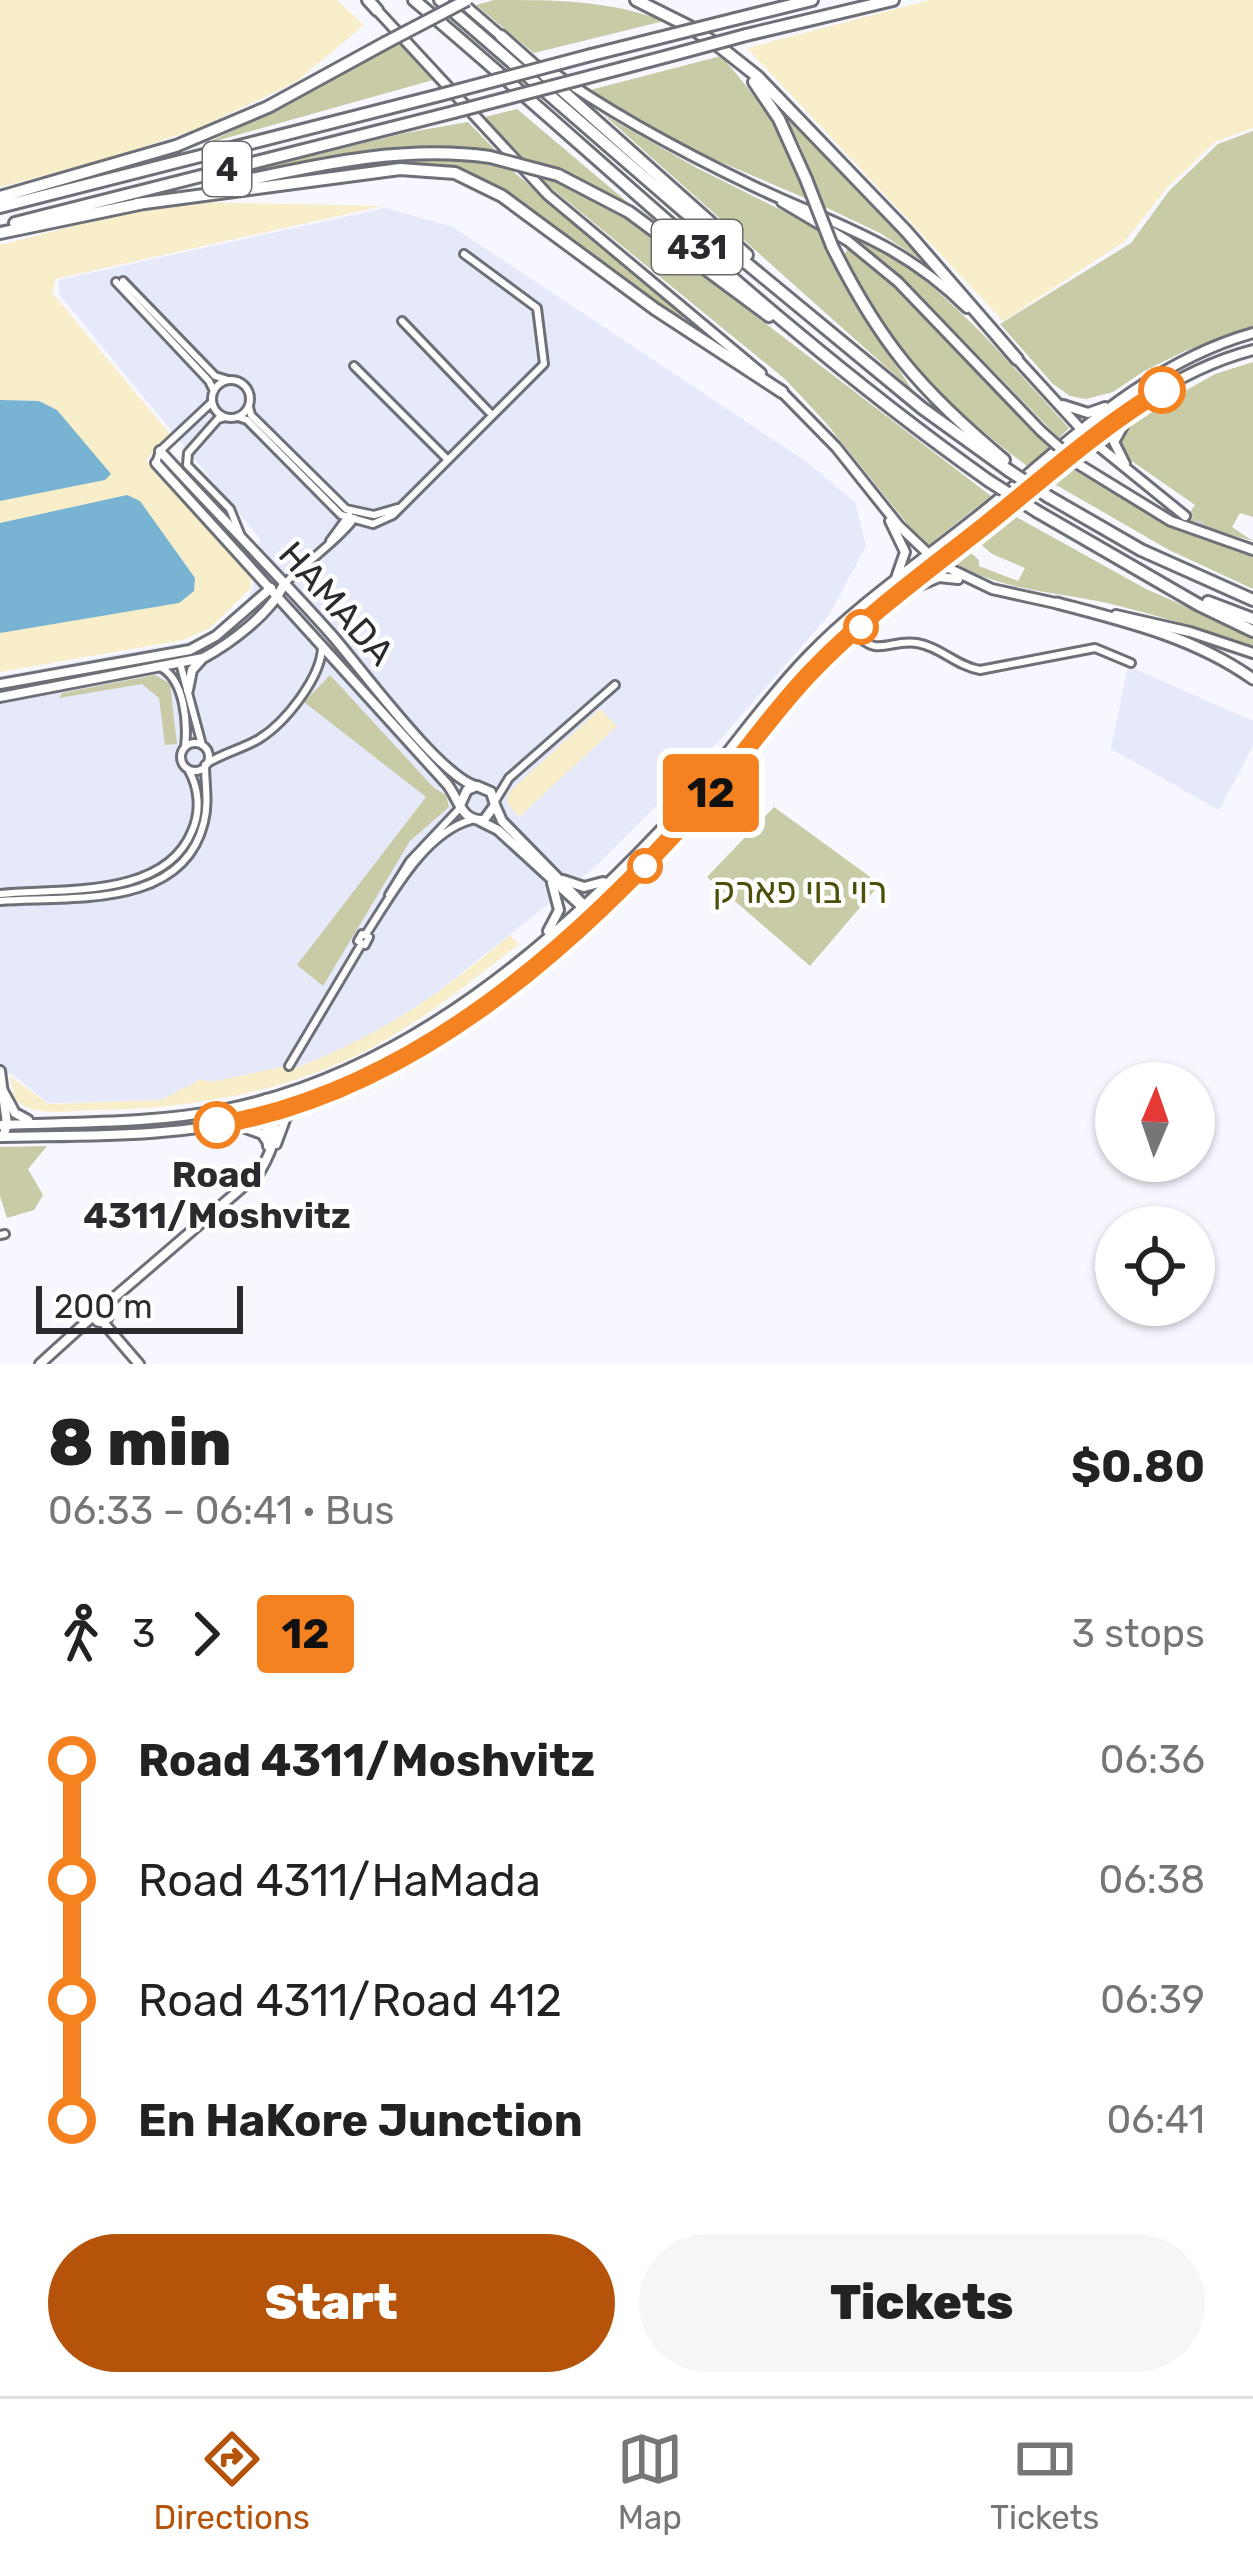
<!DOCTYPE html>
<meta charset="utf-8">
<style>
body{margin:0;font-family:Rubik,Heebo,sans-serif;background:#f6f6f6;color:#222;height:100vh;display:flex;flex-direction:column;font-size:45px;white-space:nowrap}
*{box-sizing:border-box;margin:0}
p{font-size:39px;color:#767676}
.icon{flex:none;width:66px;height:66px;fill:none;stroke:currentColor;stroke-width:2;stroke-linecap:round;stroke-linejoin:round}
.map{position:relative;height:1364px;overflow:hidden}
.drawer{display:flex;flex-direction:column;background:#fff;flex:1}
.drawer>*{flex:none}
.badge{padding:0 24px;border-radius:9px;font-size:42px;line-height:78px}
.needle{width:78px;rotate:2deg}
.buttons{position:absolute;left:1095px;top:1062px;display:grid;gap:24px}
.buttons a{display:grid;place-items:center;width:120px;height:120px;border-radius:50%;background:#fff;box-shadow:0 3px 9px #0004;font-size:60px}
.scale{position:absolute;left:36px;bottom:30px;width:207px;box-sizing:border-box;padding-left:12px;border:6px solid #2b2b2f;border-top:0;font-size:33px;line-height:42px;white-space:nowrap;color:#2b2b2f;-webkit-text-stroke:9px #fff;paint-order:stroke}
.map>.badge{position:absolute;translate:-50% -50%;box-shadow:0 0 0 6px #fff}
.legs{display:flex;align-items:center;gap:18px;height:132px;padding:0 48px;font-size:39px}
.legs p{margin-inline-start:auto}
.overview{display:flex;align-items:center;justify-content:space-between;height:204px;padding:0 48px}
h1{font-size:66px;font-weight:800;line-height:90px}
.primary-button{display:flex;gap:24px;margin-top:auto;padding:24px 48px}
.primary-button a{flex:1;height:138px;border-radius:72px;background:#b45309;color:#fff;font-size:48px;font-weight:800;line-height:138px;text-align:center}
.primary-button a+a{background:#f6f6f6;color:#222}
ul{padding:0 48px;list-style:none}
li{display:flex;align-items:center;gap:42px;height:120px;font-size:45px}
li i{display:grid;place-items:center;width:18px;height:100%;margin:0 15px;background:currentColor}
li i::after{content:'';width:30px;height:30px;margin:-15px;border:9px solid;border-radius:50%;background:#fff}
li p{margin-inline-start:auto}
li:first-child i{background:linear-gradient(#0000 50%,currentColor 0)}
li:last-child i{background:linear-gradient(currentColor 50%,#0000 0)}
.menu{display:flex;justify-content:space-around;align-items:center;height:168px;border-top:3px solid #e0e0e0;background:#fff;font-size:33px;color:#767676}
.menu a{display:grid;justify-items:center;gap:6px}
.menu .on{color:#b45309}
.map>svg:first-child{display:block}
</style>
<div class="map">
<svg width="1253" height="1364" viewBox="0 0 1253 1364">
<rect width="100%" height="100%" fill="#f6f7ff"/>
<path fill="#e6e9fa" d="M385,208L453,227L807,462L855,502L866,546L829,615L705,757L596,866L415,1010L370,1037L291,1070L161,1100L48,1103L12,1074H0V676L193,641L211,631L247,599L253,588V575L244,564L261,540L59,294V280Z
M1128,666L1253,721V746L1219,810L1111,749Z"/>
<path fill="#c8cba5" d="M494,0C553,0 609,0 664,21L534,53L476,5Z
M398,42L433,80L205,144L314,91Z
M721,56C760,100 789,141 807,199L695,151L590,90Z
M778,105L933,268L880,233L825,207L800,145Z
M517,109L632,206L562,169L521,157L485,117Z
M604,115L697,168L817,228L854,302L913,391Z
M468,122L498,153C406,137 316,160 225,177L405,133Z
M1253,131V326L1185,351L1144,371L1113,392L1086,399L1070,396L1053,384L1000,324L1131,243L1169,191L1218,144Z
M415,158H454L510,169L684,315L681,320L504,192C436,146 364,169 288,178Z
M539,178L566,185L621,213L991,496L926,547L826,423L786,380Z
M854,232C941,280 1003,356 1069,428L1059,438L904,280L850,238Z
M848,249L895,288L1049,448L1027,466C940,400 894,354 843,256Z
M1253,362V517L1240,513L1232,527L1253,541L1184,521L1195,505L1126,457L1119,448L1123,428L1130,422L1215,374Z
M1069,467L1177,530L1253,557V589L1169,550L1051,482Z
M1011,514L1146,589L1253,636V647C1205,630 1157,615 1107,603C1056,592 997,590 952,561L966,549L979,560V566L1018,581L1025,568L992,554L977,541Z
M155,675L170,684L177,744L165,745L159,698L142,684L59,698L62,693Z
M330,675L434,788L446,795L449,807L410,841L323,986L297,965L426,797L304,702Z
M774,807L880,884L810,966L707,877Z
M47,1146L28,1169L43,1195L34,1210L7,1218L0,1196V1147Z"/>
<path fill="#f8eec9" d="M0,0H337L364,25L296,82L199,128L98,162L0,187Z
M930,0H1253V128L1215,142L1168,187L1125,241L1003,321L747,48Z
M194,202L383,206L55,279L53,294L171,435L146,460L242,563L251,576V588L210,628L183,640L0,672V245L101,219Z
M600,709L617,726L519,817L507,803L509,792Z
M510,935L519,944C471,981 423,1021 369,1049C285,1093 188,1109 94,1110C69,1110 35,1118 15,1100L9,1075L48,1104L161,1100L201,1079L211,1082L280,1067L291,1070C383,1034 435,998 510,935Z"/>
<path fill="#78b3d4" d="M0,400L39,401L57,410L111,474L105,480L0,501Z
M127,495L140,501L195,578L194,591L179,603L0,633V523Z"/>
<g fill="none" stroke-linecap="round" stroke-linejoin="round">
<path stroke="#cdced5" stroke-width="8" stroke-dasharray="8 4" stroke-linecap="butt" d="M1185,516L1214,534"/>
<defs>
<path id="minor" d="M123,281L215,376L228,380
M116,282L209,381L214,391
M402,321L492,415
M354,366L448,460
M212 399a19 19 0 1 1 38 0a19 19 0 1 1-38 0Z
M249,407L251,415L346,509L374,515L398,508
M225,417L218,419L188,453L187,465L230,509L241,536
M238,417L247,420L341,515L373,524L393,515L544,364L537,308L464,254
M156,463L160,451L210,404
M330,541L349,515
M284,584C299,569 348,531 354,518
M854,632C878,659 888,639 917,643C941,647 956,666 980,670L1095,648L1131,663
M180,663L202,745
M162,668C184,681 188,722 185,747
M181 757a14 14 0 1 1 28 0a14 14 0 1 1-28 0Z
M206,764C223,753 242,749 259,739C285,723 323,676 322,645
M495,801L509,778L615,685
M0,894C61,888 165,899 192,831C201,811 199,788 188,769
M389,895L410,861L460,808
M0,901C70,896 183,910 204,822C209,803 205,784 205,765
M362,934L369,937L365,945L358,941Z
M366,934C391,896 424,833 471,820
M289,1066L361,945
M0,1235L5,1234"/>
<path id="tertiary" d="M160,451C216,513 275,571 330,633C360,667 438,774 475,786
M156,463L447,784C459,799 461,822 484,820L495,805L491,792L477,786L467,790L461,803
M0,684L190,650L216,636L271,588
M188,690L192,670L201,660
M0,697L203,658C231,643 271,613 284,584
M495,805L502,821L588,909
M480,821L498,830L592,916
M0,1071L7,1124L3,1137
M265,1113L268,1146
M102,1308L259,1173C275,1146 281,1128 266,1099
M94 1315a7 7 0 1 1 14 0a7 7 0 1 1-14 0Z
M102,1321L139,1364
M40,1364L94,1315"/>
<path id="secondary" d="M460,1L503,38
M376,9L548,195L761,373
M545,67C611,114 680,151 753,186C835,225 900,241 967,308
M782,202L848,241L898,282L1041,431
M1016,358L1090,439L1185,516
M781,391L836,447L899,526L938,563L992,589L1060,604
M1063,405L1088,413L1105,407
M1078,464L1171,521L1253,550
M1125,464L1114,442L1129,415
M890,521L905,552L896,578
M915,587L939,577L958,579
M1116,615L1190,632L1253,653
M563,880L584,887L603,882
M548,931L559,910L552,883
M3,1091L15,1113L28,1120
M0,1125C75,1122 152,1124 226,1109C406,1073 559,941 680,809C725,760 762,703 808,656C862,600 930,555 990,506C1071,439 1149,362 1253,333
M237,1125L262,1134L269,1144
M0,1137C87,1135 176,1138 261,1116C433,1070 578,943 694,813C734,768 768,717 809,674C867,613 939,563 1003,510C1079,449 1156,375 1253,350
M276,1144L286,1117L299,1105"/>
<path id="trunk" d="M1057,603C1125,621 1194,637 1253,679"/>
<path id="motorway" d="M368,0L377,10
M414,0C605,161 785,337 989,481
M440,0L682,210L922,408L1008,470
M636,0L690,27L720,47
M735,19L812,0
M746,35L893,0
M501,36L747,255
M715,43L758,77L906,231L1017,359
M591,55L655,39
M611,71L672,55
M754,82L779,119L806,179
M558,175L629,212L769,316
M238,182C321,164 405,145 490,157
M0,197L176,146L268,107L385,43
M137,204L400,169L455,173L502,196L655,309L782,392
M0,207L440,95
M15,223L454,112
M0,233L144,203
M832,246C880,343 921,391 1004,460
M1049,497L1141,550L1253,600
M1038,512L1199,605L1253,631
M1208,602L1253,619"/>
</defs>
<use href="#minor" stroke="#6e7078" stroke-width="12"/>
<use href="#tertiary" stroke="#6e7078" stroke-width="14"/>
<use href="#secondary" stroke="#6e7078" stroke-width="14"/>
<use href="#trunk" stroke="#6e7078" stroke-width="15"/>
<use href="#motorway" stroke="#6e7078" stroke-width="16"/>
<use href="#minor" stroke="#fff" stroke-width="6"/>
<use href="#tertiary" stroke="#fff" stroke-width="8"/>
<use href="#secondary" stroke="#fff" stroke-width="8"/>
<use href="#trunk" stroke="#fff" stroke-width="9"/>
<use href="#motorway" stroke="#fff" stroke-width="10"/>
<defs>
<path id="secondary-bridge" d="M1041,431L1078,464"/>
<path id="motorway-bridge" d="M655,39L735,19
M385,43L467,0
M672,55L746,35
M440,95L591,55
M454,112L611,71
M490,157L558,175
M806,179L832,246
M1008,470L1049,497
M989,481L1038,512"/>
</defs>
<use href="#secondary-bridge" stroke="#6e7078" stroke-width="14" stroke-linecap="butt"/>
<use href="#motorway-bridge" stroke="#6e7078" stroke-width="16" stroke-linecap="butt"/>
<use href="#secondary-bridge" stroke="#fff" stroke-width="8"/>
<use href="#motorway-bridge" stroke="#fff" stroke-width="10"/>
</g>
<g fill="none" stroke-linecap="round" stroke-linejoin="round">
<defs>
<path id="line-1" d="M217,1125C412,1092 575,947 702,803C741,760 773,711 813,670C865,616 929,570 988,523C1045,477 1099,428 1162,390"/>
</defs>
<use href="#line-1" stroke="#fff" stroke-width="27"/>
<use href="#line-1" stroke="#f58220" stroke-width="18"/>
</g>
<g fill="#fff" stroke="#f58220" stroke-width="6">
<circle cx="1162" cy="390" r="21"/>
<circle cx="861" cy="627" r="15"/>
<circle cx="645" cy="866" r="15"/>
<circle cx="217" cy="1125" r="21"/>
</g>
<g text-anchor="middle" stroke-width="9" stroke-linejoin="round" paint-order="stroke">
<g fill="#fff" stroke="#6b6b6d" stroke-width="3">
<rect x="203" y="142" width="48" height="54" rx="9"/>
<rect x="652" y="220" width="90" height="54" rx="9"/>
</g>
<g font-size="33" font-weight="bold" fill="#2b2b2f">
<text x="227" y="181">4</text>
<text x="697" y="259">431</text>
</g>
<g font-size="36" fill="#2b2b2f" stroke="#fff">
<text transform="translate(337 603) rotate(48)" y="13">HAMADA</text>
</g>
<g font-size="36" fill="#4d4f0a" stroke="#fff">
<text x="800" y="903">רוי בוי פארק</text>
</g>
<g font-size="36" font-weight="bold" fill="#2b2b2f" stroke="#fff">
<text x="217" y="1187">Road<tspan x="217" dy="41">4311/Moshvitz</tspan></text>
</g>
</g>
</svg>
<div class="buttons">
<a><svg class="needle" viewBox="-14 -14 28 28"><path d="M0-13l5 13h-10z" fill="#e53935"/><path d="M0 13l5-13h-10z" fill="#767676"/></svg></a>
<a><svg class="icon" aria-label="locate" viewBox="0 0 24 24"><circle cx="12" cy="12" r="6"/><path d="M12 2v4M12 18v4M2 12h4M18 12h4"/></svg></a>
</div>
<div class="scale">200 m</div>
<b class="badge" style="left:711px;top:793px;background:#f58220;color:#111">12</b>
</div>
<section class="drawer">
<div class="overview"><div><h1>8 min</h1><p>06:33 – 06:41 · Bus</p></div><b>$0.80</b></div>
<div class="legs"><svg class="icon" aria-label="walk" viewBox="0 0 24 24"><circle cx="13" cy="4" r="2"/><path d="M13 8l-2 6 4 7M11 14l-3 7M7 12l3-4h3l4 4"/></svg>3<svg class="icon" aria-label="forward" viewBox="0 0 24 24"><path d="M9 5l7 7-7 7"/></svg><b class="badge" style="background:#f58220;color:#111">12</b><p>3 stops</p></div>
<ul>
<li><i style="color:#f58220"></i><b>Road 4311/Moshvitz</b><p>06:36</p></li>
<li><i style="color:#f58220"></i><span>Road 4311/HaMada</span><p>06:38</p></li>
<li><i style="color:#f58220"></i><span>Road 4311/Road 412</span><p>06:39</p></li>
<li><i style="color:#f58220"></i><b>En HaKore Junction</b><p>06:41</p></li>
</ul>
<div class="primary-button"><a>Start</a><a>Tickets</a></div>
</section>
<nav class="menu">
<a class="on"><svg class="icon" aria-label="directions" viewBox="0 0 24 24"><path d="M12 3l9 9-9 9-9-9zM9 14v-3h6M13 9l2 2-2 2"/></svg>Directions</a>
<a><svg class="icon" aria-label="map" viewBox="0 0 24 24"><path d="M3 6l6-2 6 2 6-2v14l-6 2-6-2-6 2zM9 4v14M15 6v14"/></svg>Map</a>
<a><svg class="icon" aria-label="tickets" viewBox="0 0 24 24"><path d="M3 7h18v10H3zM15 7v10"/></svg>Tickets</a>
</nav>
